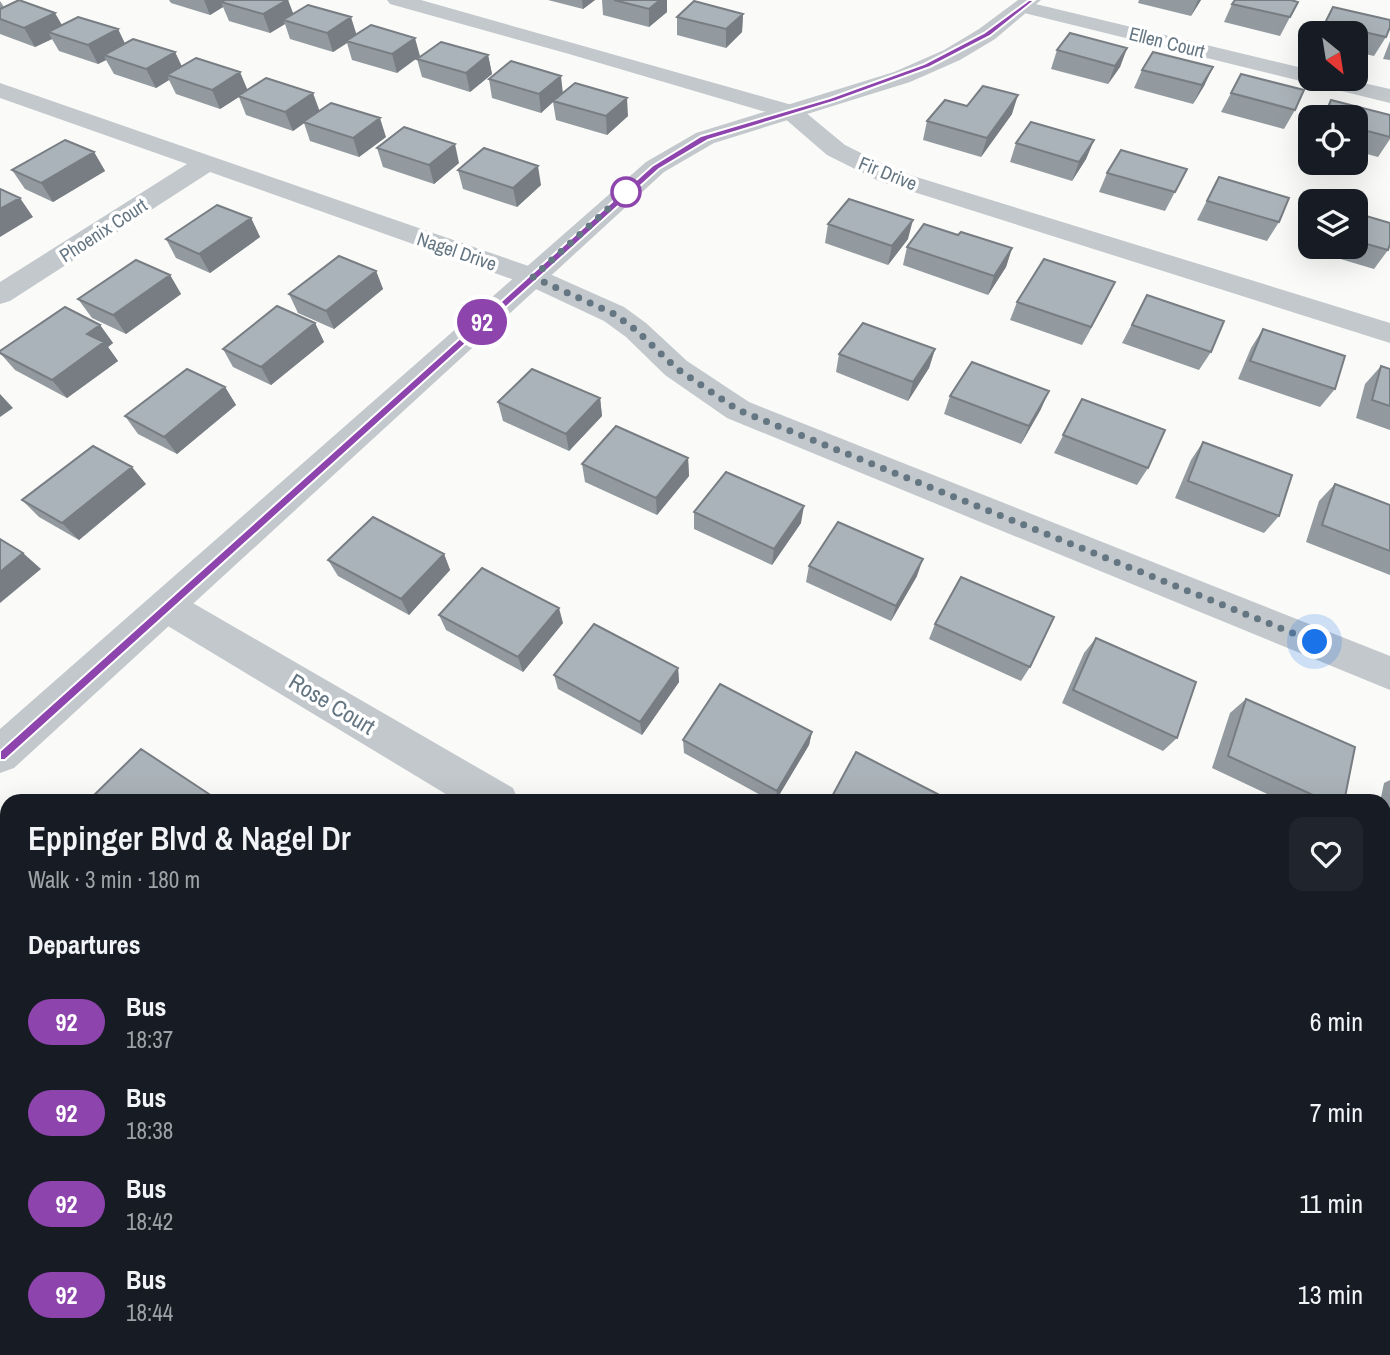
<!DOCTYPE html>
<meta charset="utf-8">
<style>
body{margin:0;font-family:"Archivo Narrow",sans-serif;background:#20242c;color:#f1f3f6;height:100vh;display:flex;flex-direction:column;font-size:26px;white-space:nowrap}
*{box-sizing:border-box;margin:0}
p{font-size:23px;color:#9ea1a6}
.icon{flex:none;width:38px;height:38px;fill:none;stroke:currentColor;stroke-width:2;stroke-linecap:round;stroke-linejoin:round}
.map{position:relative;flex:1;overflow:hidden}
.side{position:absolute;left:0px;top:794px;width:1391px;height:562px;display:flex;flex-direction:column;background:#171b24;border-radius:21px 21px 0 0;box-shadow:0 7px 28px #0002}
.side>*{flex:none}
.badge{padding:0 14px;border-radius:23px;font-size:24px;line-height:46px}
.needle{width:46px;rotate:150deg}
.fabs{position:absolute;left:1298px;top:21px;display:grid;gap:14px}
.fabs a{display:grid;place-items:center;width:70px;height:70px;border-radius:14px;background:#171b24;box-shadow:0 7px 28px #0002;font-size:35px}
.you{position:absolute;width:35px;height:35px;margin:-18px;border:5px solid #fff;border-radius:50%;background:#1a73e8;box-shadow:0 0 0 10px #1a73e833}
.map>.badge{position:absolute;translate:-50% -50%;box-shadow:0 0 0 4px #fff}
h2{padding:0 28px;font-size:26px;line-height:63px}
.round{display:grid;place-items:center;flex:none;width:74px;height:74px;border-radius:14px;background:#20242c}
.overview{display:flex;align-items:center;justify-content:space-between;height:119px;padding:0 28px}
h1{font-size:33px;font-weight:600;line-height:52px}
ul{padding:0;list-style:none}
li{display:flex;align-items:center;gap:21px;height:91px;padding:0 28px}
li div{flex:1}
li b{display:block;font-size:26px}
li em{font-style:normal}
li .badge{min-width:77px;font-weight:700;text-align:center}
.map>svg:first-child{display:block}
</style>
<div class="map">
<svg width="1390" height="1355" viewBox="0 0 1390 1355">
<rect width="100%" height="100%" fill="#fafaf8"/>
<g fill="none" stroke-linecap="round" stroke-linejoin="round">
<path fill="#c3c8cc" fill-rule="evenodd" d="M387,0H421L799,107L845,145L897,171L1390,323V343L879,181L827,155L783,117L569,54L390,4Z
M1023,1L1311,70V79H1346L1390,89V103L1016,11L1013,7L1016,3Z
M0,83L543,271L624,307L646,323L687,361L749,402L1390,656V690L727,418L665,375L626,337L604,321L523,283L210,172L10,301L0,304V282L187,164L0,98Z
M166,591L179,595L513,788L519,802H459L153,617L148,606L153,595Z
M1384,1287L1390,1290V1346L1384,1343Z"/>
<path fill="#c3c8cc" fill-rule="evenodd" d="M1018,0H1041L995,39L960,60L910,82L714,143L664,172L14,768L0,773V729L646,162L696,133L894,72L944,50L979,29Z"/>
</g>
<path fill="#929a9f" d="M169,0H288L293,14L356,34L415,38L397,73L352,60L347,43L333,52L290,39L285,24L270,33L229,21L223,7L210,15L171,3Z
M548,0H595L583,9Z
M602,0H667V12L649,27L603,15Z
M1139,0H1201L1191,16L1138,3Z
M0,1L4,7L62,25L118,29L125,44L175,52L182,67L248,90L319,111L386,137L359,157L310,141L304,123L293,131L246,115L239,97L220,109L176,94L169,80L156,88L114,74L106,60L98,64L59,51L52,39L35,47L0,34Z
M1298,2L1280,36L1224,22L1232,4Z
M1333,7L1386,37L1374,56L1356,52V33H1319Z
M743,14L742,32L726,48L677,35V17Z
M1390,41V60L1383,59Z
M1127,48L1120,67L1108,84L1051,69L1057,50Z
M488,55L492,74L470,92L422,77L417,59Z
M1213,67L1204,86L1193,104L1134,88L1142,70Z
M489,79L563,93L628,116L607,135L556,120L553,102L541,113L492,98Z
M1231,93L1295,110L1284,129L1221,112Z
M1331,100L1390,115V139L1378,157L1356,151V117H1321Z
M967,106L1012,114L981,157L923,140L927,121Z
M1094,140L1086,159L1072,181L1010,162L1016,143Z
M377,148L459,163L434,184L383,167Z
M94,152L105,171L53,202L25,189L12,170Z
M1187,169L1165,211L1099,192L1107,173Z
M458,170L541,185L517,207L463,189Z
M1219,177L1279,222L1267,241L1197,220Z
M1356,213L1388,250L1374,269L1300,247L1311,220V247H1356Z
M251,218L260,237L210,273L176,258L166,239Z
M828,224L908,239L888,265L825,243Z
M958,235L1012,248L1006,267L988,295L903,265L907,247Z
M376,271L383,289L334,329L298,313L289,294Z
M170,275L181,294L126,334L92,318L78,299Z
M1115,282L1082,345L1010,320L1017,302Z
M1147,295L1211,352L1199,370L1122,343Z
M315,323L324,342L271,385L233,367L223,349Z
M100,325L113,343L108,347L118,361L67,398L15,370L0,353V351Z
M1263,329L1335,389L1320,407L1238,379L1251,348Z
M935,349L929,368L908,401L836,372L839,354Z
M1381,366L1390,369V430L1356,418L1365,384Z
M225,387L236,405L177,454L138,434L125,416Z
M950,396L1041,409L1021,444L944,414Z
M600,398L602,416L569,451L503,421L498,402Z
M1082,399L1148,468L1137,485L1054,453Z
M1203,442L1279,516L1264,533L1175,498L1191,460Z
M688,458L689,476L657,515L585,482L582,464Z
M146,484L79,540L39,517L22,500Z
M1335,484L1390,505V575L1306,542L1319,501Z
M694,512L801,523L772,565L694,529Z
M444,554L450,570L409,615L338,576L328,560Z
M809,566L917,576L891,621L806,582Z
M439,615L563,623L523,672L446,630Z
M935,624L1030,667L1021,681L929,639Z
M1096,638L1177,738L1163,751L1062,703L1084,653Z
M678,668L679,682L642,735L558,689L554,675Z
M1246,699L1344,802H1284L1212,768L1230,713Z
M812,732L809,745L775,802H773L684,753L683,740Z
M1390,780V852L1384,849V802H1380L1384,783Z
M1384,1009L1390,1012V1119L1384,1116Z
M1022,1349H1056L1065,1355H1020Z"/>
<path fill="#777d82" d="M204,0H235L221,2L223,7L210,15Z
M287,0H288L295,18L283,20L285,24L270,33L263,14Z
M582,0H595L583,9Z
M660,0H667V12L649,27V9Z
M1198,0H1201L1191,16Z
M55,13L66,32H48L52,39L35,47L24,28Z
M743,14L742,32L726,48V29Z
M351,17L357,36L346,41L347,43L333,52L327,33Z
M118,29L127,48L104,55L106,60L98,64L88,45Z
M415,38L420,56L397,73L392,54Z
M1127,48L1120,67L1108,84L1115,66Z
M175,52L184,71L167,75L169,80L156,88L146,69Z
M488,55L492,74L470,92L466,73Z
M1213,67L1204,86L1193,104L1202,85Z
M240,72L248,91L220,109L212,90Z
M561,76L563,94L553,101V102L541,113L539,94Z
M313,93L320,112L293,131L285,112Z
M1018,95L1012,114L981,157L987,138Z
M627,98L628,116L607,135L606,116Z
M380,118L386,137L359,157L353,138Z
M1094,140L1086,159L1072,181L1079,162Z
M455,144L459,163L434,184L429,165Z
M94,152L105,171L53,202L41,183Z
M538,166L541,185L517,207L513,188Z
M20,198L33,217L0,237V209Z
M251,218L260,237L210,273L199,254Z
M913,220L908,239L888,265L892,246Z
M1012,248L1006,267L988,295L994,276Z
M376,271L383,289L334,329L326,311Z
M170,275L181,294L126,334L113,315Z
M1115,282L1106,301L1082,345L1091,327Z
M315,323L324,342L271,385L261,367Z
M100,325L113,343L108,347L118,361L67,398L52,380L87,334Z
M935,349L929,368L908,401L913,382Z
M225,387L236,405L177,454L164,437Z
M1049,391L1041,409L1021,444L1029,426Z
M0,394L13,408L0,417Z
M600,398L602,416L569,451L566,434Z
M688,458L689,476L657,515L656,498Z
M132,467L146,484L79,540L62,523Z
M804,506L801,523L772,565L774,549Z
M23,553L41,569L0,603V572Z
M444,554L450,570L409,615L401,599Z
M923,559L917,576L891,621L896,606Z
M559,608L563,623L523,672L518,657Z
M678,668L679,682L642,735L640,722Z
M812,732L809,745L775,802L777,791Z
M0,1008L7,1014V1056L0,1063Z
M210,1349H225L221,1355H206Z
M394,1349H416L423,1355H401Z"/>
<path fill="#aab3b9" stroke="#777d82" stroke-width="2" d="M19,0L55,13L24,28L0,19V9Z
M225,0H287L263,14L221,2Z
M614,0H660L649,9Z
M1235,0H1291L1298,2L1290,17L1232,4Z
M694,1L743,14L726,29L677,17Z
M308,5L351,17L327,33L283,20Z
M1333,7L1390,20V27L1386,37L1325,23Z
M78,17L118,29L88,45L48,32Z
M371,25L415,38L392,54L346,41Z
M1070,33L1127,48L1115,66L1057,50Z
M133,39L175,52L146,69L104,55Z
M441,42L488,55L466,73L417,59Z
M1153,52L1213,67L1202,85L1142,70Z
M196,58L240,72L212,90L167,75Z
M511,61L561,76L539,94L489,79Z
M1241,74L1304,90L1295,110L1231,93Z
M266,78L313,93L285,112L238,96Z
M575,83L627,98L606,116L553,101Z
M983,86L1018,95L987,138L927,121L945,100L967,106Z
M1331,100L1390,115V137L1356,128V117H1324Z
M331,103L380,118L353,138L303,122Z
M1031,122L1094,140L1079,162L1016,143Z
M404,127L455,144L429,165L377,148Z
M65,140L94,152L41,183L12,170Z
M484,148L538,166L513,188L458,170Z
M1121,150L1187,169L1175,192L1107,173Z
M1219,177L1289,198L1279,222L1207,201Z
M0,189L20,198L0,209Z
M849,199L913,220L892,246L828,224Z
M217,205L251,218L199,254L166,239Z
M1356,213L1390,223V244L1388,250L1356,241Z
M924,224L958,235L961,232L1012,248L994,276L907,247Z
M339,256L376,271L326,311L289,294Z
M1044,259L1115,282L1091,327L1017,302Z
M136,260L170,275L113,315L78,299Z
M1147,295L1224,321L1211,352L1132,325Z
M277,306L315,323L261,367L223,349Z
M65,307L100,325L87,334L104,342L52,380L0,353V351Z
M863,323L935,349L913,382L839,354Z
M1263,329L1345,356L1335,389L1250,361Z
M972,362L1049,391L1029,426L950,396Z
M1381,366L1390,369V406L1372,400Z
M187,369L225,387L164,437L125,416Z
M532,369L600,398L566,434L498,402Z
M1082,399L1165,430L1148,468L1063,435Z
M616,426L688,458L656,498L582,464Z
M1203,442L1292,475L1279,516L1188,481Z
M93,446L132,467L62,523L22,500Z
M726,472L804,506L774,549L694,512Z
M1335,484L1390,505V551L1322,525Z
M373,517L444,554L401,599L328,560Z
M838,522L923,559L896,606L809,566Z
M0,539L23,553L0,572Z
M482,568L559,608L518,657L439,615Z
M961,577L1054,617L1030,667L935,624Z
M594,624L678,668L640,722L554,675Z
M1096,638L1196,682L1177,738L1073,690Z
M720,684L812,732L777,791L683,740Z
M1246,699L1355,747L1344,802H1328L1228,756Z
M141,749L218,800L217,802H87Z
M856,752L953,802H829Z
M0,897L7,902V940L0,935Z
M1384,1009L1390,1012V1103L1384,1100Z
M0,1024L4,1028L0,1032Z
M7,1101V1247L3,1252L0,1250V1109Z
M157,1349H210L206,1355H163Z
M290,1349H394L401,1355H287Z
M877,1349H958L956,1355H885Z
M1038,1349H1056L1065,1355H1036Z"/>
<path fill="#8e44ad" stroke="#fff" stroke-width="2" d="M1029,0H1035L990,36L930,67L836,101L708,140L659,169L5,760H0V751L652,166L701,136L830,98L924,64L984,33Z"/>
<g fill="none" stroke-linecap="round" stroke-linejoin="round">
<path stroke="#657683" stroke-width="7" stroke-dasharray="0 12.6" d="M626,192L631,188L533,277L614,314L636,330L676,368L738,410L1315,642"/>
</g>
<circle fill="#fff" stroke="#8e44ad" stroke-width="3.5" cx="626" cy="192" r="14"/>
<g text-anchor="middle" stroke-width="7" stroke-linejoin="round" paint-order="stroke">
<g font-size="19" fill="#657683" stroke="#fff">
<text transform="translate(1167 42) rotate(14)" y="7">Ellen Court</text>
<text transform="translate(888 173) rotate(22)" y="7">Fir Drive</text>
<text transform="translate(103 230) rotate(-33)" y="7">Phoenix Court</text>
<text transform="translate(457 251) rotate(19)" y="7">Nagel Drive</text>
</g>
<g font-size="23" fill="#657683" stroke="#fff">
<text transform="translate(332 704) rotate(31)" y="8">Rose Court</text>
</g>
</g>
</svg>
<div class="fabs">
<a><svg class="needle" viewBox="-14 -14 28 28"><path d="M0-13l5 13h-10z" fill="#e53935"/><path d="M0 13l5-13h-10z" fill="#9ea1a6"/></svg></a>
<a><svg class="icon" aria-label="locate" viewBox="0 0 24 24"><circle cx="12" cy="12" r="6"/><path d="M12 2v4M12 18v4M2 12h4M18 12h4"/></svg></a>
<a><svg class="icon" aria-label="layers" viewBox="0 0 24 24"><path d="M12 4l9 5-9 5-9-5zM3 14l9 5 9-5"/></svg></a>
</div>
<div class="you" style="left:1315px;top:642px"></div>
<b class="badge" style="left:482px;top:322px;background:#8e44ad;color:#fff">92</b>
<section class="side">
<div class="overview"><div><h1>Eppinger Blvd &amp; Nagel Dr</h1><p>Walk · 3 min · 180 m</p></div><a class="round"><svg class="icon" aria-label="heart" viewBox="0 0 24 24"><path d="M12 20l-8-8c-3-5 5-10 8-4 3-6 11-1 8 4z"/></svg></a></div>
<h2>Departures</h2>
<ul>
<li><span class="badge" style="background:#8e44ad;color:#fff">92</span><div><b>Bus</b><p>18:37</p></div><em>6 min</em></li>
<li><span class="badge" style="background:#8e44ad;color:#fff">92</span><div><b>Bus</b><p>18:38</p></div><em>7 min</em></li>
<li><span class="badge" style="background:#8e44ad;color:#fff">92</span><div><b>Bus</b><p>18:42</p></div><em>11 min</em></li>
<li><span class="badge" style="background:#8e44ad;color:#fff">92</span><div><b>Bus</b><p>18:44</p></div><em>13 min</em></li>
</ul>
</section>
</div>
